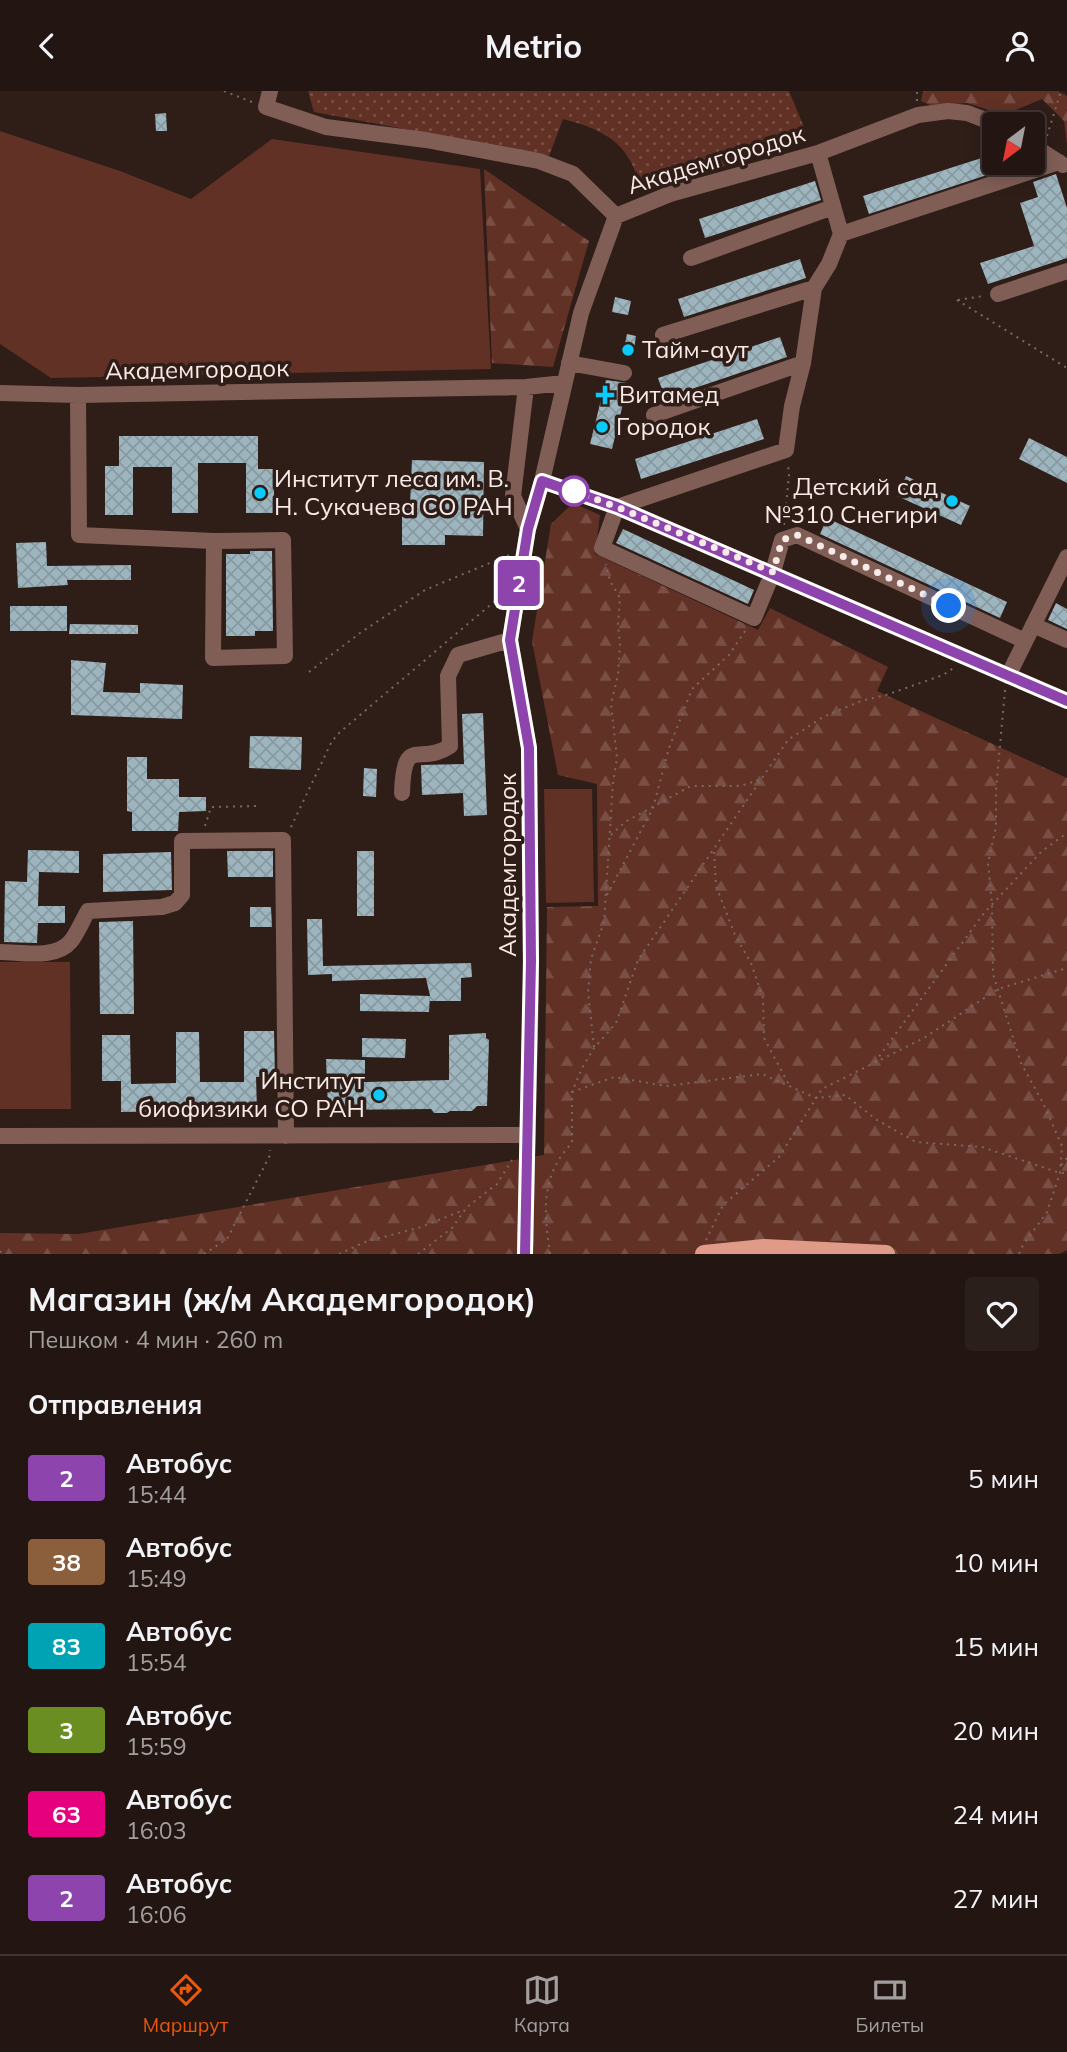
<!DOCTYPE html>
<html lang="ru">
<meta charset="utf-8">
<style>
body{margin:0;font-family:Mulish,sans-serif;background:#2b1f1b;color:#f1f3f6;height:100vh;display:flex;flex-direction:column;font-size:26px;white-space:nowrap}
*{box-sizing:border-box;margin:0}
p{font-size:23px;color:#a39f9f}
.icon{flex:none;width:38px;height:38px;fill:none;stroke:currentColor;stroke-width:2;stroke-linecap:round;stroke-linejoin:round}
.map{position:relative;height:1163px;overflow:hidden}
.details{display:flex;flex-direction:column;background:#231612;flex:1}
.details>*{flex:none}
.badge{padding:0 14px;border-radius:5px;font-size:24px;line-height:46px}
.needle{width:46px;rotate:212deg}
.fabs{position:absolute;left:982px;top:21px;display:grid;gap:14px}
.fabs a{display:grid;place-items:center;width:63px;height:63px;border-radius:7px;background:#231612;box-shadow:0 4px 18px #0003,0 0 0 2px #403532;font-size:35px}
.you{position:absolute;width:35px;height:35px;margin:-18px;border:5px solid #fff;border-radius:50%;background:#1a73e8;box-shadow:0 0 0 10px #1a73e833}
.map>.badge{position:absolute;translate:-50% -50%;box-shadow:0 0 0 4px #fff}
h2{padding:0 28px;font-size:26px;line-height:63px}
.round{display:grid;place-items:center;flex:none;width:74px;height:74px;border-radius:7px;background:#2b1f1b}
.head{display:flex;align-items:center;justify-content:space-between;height:119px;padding:0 28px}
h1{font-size:33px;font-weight:700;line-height:52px}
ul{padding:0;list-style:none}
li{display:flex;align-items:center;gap:21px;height:84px;padding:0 28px}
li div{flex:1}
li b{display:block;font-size:26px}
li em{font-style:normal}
li .badge{min-width:77px;font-weight:700;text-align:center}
header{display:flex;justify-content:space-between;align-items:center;height:91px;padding:0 28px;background:#231612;font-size:32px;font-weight:700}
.tabs{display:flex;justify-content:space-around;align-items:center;height:98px;border-top:2px solid #403532;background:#231612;font-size:19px;color:#a39f9f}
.tabs a{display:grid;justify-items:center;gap:4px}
.tabs .on{color:#ea580c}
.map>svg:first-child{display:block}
</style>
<header><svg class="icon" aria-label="back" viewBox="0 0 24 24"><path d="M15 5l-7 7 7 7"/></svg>Metrio<svg class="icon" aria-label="person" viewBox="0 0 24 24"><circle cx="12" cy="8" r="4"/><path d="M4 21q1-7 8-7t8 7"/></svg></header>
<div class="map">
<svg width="1067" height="1163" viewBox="0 0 1067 1163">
<defs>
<pattern id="grass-dots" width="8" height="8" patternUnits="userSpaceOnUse" patternTransform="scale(1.75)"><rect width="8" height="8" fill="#623125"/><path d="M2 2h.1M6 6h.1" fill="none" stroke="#794f45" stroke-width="1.8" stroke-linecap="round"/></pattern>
<pattern id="forest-firs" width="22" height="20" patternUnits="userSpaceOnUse" patternTransform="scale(1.75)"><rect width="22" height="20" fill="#623125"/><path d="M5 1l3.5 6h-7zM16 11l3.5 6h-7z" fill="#794f45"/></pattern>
<pattern id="building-cross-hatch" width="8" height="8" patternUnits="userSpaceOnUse" patternTransform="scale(1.75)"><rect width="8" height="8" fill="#9db5bf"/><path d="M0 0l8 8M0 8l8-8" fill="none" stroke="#8899a0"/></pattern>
</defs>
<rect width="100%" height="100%" fill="#2f1d18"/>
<path fill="url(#grass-dots)" d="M308,0H789L806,41L750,62L723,76L639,93C629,51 602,38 563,28L549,65L314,21Z"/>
<path fill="url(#forest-firs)" d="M923,0H1058L1067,5V53L1064,30L1042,8L1004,24L967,12L932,15L921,10Z
M484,78L589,150L553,276L492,272Z
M573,412L600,424L595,463L758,539L770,517L888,576L877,600L1067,687V1159L1059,1163H0V1142L79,1143L544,1064L547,816L598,815L597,693L558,684L532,550L551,433Z"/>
<path fill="#623125" d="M0,40L120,80L191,108L272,48L480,78L491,278L51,287L0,253Z
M544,698H592L594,811L546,812Z
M0,871H70L71,1018H0Z"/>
<path fill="url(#building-cross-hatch)" d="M166,22L167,40H156L155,23Z
M994,63V72H1023L869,123L863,105Z
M1056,83L1067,117V167L988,193L980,172L1034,155L1020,112L1038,106L1033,91Z
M815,90L821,109L705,147L699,128Z
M800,168L806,187L684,226L678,208Z
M615,206L631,210L628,224L612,221Z
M627,243L636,245L633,264L623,262Z
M780,246L787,266L665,307L658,287Z
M606,289L628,292L612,358L590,353Z
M757,328L764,348L641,388L635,368Z
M119,345H258V378H274V422H246V372H198V422H172V376H133V424H105V375H119Z
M1029,347L1067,366V392L1019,368Z
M412,369L484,371L483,445L445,444V454H402V414H410Z
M906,385L970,415L961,434L897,405Z
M827,427L1007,511L1000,527L820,443Z
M623,438L754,499L748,513L616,452Z
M46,451L47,475L131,474V489H67L68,494L18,497L16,452Z
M250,460H272L273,540H255V545H226V463H250Z
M1056,512L1067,518V538L1048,529Z
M10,515H67V540H10Z
M70,533L138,534V543H69Z
M71,569L106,572L103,601L140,602V592L183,594L182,628L71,624Z
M483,622L487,724L464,725L463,702L422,704L421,674L464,673L462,623Z
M250,645L302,646L301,679L249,677Z
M127,666H147V688H179V706H206V720L179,721L178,740H132V721L127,720Z
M364,677L377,678L376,706L363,705Z
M28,759L79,760V782L39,781L38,815H65V832H38L37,852L4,851L5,790L27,791Z
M227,760H273V786H228Z
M357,760H374V825H357Z
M171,761L172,799L103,801V763Z
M250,816H271L272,836H250Z
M307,828H322L323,875L471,872L472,886L461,887V910H430V905L429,921L360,920V903L430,905L426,887L332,890V883L308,884Z
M133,830L134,923H100L99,831Z
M244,940H274L275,986H256L257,1019L121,1021V990H102V944H130L131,993L176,992V941H199L200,991H244Z
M486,942V947L489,949L487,1015H477L472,1020H450L447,1022H434L431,1018L328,1019L326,968L365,969V991L449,989V944Z
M362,947L406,948L405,967L362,966Z"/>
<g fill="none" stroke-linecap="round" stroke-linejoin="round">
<path stroke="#796964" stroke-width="2" stroke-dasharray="2 5" stroke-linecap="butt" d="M224,0L252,11
M917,10V0
M1047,45L1061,0
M957,209L1067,277
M958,209L983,205
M784,434L789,384L788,373
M309,581L360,542L425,499L509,464
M1005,599L996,699V736L988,772L992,813L993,883L1021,972L1043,1012L1062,1055L1060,1082L1047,1121L1023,1154L1019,1163
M205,735L211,716L258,715
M291,736L332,650L340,641L502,504
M611,744L625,731L691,695H741L761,688
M714,761L716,795L735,844L751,872L763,907L764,947L789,994
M607,804L653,717L669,657L692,598L729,564L747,537
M594,956L588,901L591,868L604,831L613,692L617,667L611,613L618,584L620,553L618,534L620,507L610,490L606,473
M875,971L984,822L1042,760L1067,742
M572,1001L614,986L666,995L762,983L816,1007L845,1004L877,1029L916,1051L982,1056L1060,1082H1067
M1061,1074L1067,1067
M706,1149L723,1114L779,1066L822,998L924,947L998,898L1067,877
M0,1160L2,1163
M204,1163L227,1148L270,1064V1059
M339,1163L365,1151L421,1136L464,1119
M418,1163L452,1137L467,1116L497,1093L512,1069
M550,1163C544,1121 540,1085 572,1052V1001L582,977L594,957L616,932L638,869L788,649L823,626L861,610L886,604L943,584L955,576"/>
<path stroke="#805e56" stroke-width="16" d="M270,0L266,16L326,36L426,49L539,70L573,83L616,125
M1032,54L1063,74
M818,62L841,143L829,173L814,197L803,272L792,315L786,359L617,416L602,457L754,527L773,481L782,449L797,444L1025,550
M841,143L1059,71
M691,167L833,116
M998,203L1067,180
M663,244L814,197
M569,272L624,282
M526,296L513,405L528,438
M0,302L78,304L526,296L564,292
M78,304L79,444L214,450L283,449L285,565L213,567L214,450
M654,324L803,272
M542,390L617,416L1067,610
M1033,534L1067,549
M1008,585L1067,466
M402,702C404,642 419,676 450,655L448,585L458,564L510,549
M0,861C21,861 56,869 71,850C78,841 82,830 88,820L162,816L175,812L182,804V750L283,749L286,1045
M0,1045L527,1044
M525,1163L531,894L529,657L510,549L528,438L542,390L581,222L616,125L670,103L818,62L918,24L948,20L967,22L996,33"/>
<path stroke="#e09a88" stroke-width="18" d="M704,1163L764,1157L886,1163"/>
</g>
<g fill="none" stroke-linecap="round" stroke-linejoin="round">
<defs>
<path id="line" d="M525,1163L531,870L529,657L510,549L528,438L542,390L617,416L1067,610"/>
</defs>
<use href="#line" stroke="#fff" stroke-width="16"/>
<use href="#line" stroke="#8e44ad" stroke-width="10"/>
<path stroke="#f8eae7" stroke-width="7" stroke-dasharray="0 12.6" d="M574,400L617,416L773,481L782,449L797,444L949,515"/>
</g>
<g fill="#09cafa" stroke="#2f1d18" stroke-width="2.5">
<circle cx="628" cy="259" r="7"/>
<path d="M601.5 293.5h7v7h7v7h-7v7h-7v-7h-7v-7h7z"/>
<circle cx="602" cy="336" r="7"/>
<circle cx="260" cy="402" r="7"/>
<circle cx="952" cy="410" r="7"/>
<circle cx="379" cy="1004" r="7"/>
</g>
<circle fill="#fff" stroke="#8e44ad" stroke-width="3.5" cx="574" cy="400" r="14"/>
<g text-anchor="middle" stroke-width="7" stroke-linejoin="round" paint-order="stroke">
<g font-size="24" fill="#f8eae7" stroke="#2f1d18">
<text transform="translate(716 69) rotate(-17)" y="8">Академгородок</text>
<text transform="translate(197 279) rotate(-1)" y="8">Академгородок</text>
<text transform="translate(508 774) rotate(-90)" y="8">Академгородок</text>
</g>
<g font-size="24" fill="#f8eae7" stroke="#2f1d18" text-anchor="start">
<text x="642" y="267">Тайм-аут</text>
<text x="619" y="312">Витамед</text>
<text x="616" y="344">Городок</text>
<text x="274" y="396">Институт леса им. В.<tspan x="274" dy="28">Н. Сукачева СО РАН</tspan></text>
<text x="938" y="404" text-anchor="end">Детский сад<tspan x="938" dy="28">№310 Снегири</tspan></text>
<text x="365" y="998" text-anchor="end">Институт<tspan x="365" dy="28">биофизики СО РАН</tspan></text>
</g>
</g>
</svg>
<div class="fabs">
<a><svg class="needle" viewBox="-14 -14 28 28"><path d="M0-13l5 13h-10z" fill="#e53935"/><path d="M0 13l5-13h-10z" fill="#a39f9f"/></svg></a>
</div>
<div class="you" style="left:949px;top:515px"></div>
<b class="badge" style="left:519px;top:492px;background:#8e44ad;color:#fff">2</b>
</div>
<section class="details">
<div class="head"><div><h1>Магазин (ж/м Академгородок)</h1><p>Пешком · 4 мин · 260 m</p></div><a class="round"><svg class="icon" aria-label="heart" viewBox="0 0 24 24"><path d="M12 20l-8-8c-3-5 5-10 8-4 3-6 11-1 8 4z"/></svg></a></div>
<h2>Отправления</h2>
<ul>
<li><span class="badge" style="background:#8e44ad;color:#fff">2</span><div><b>Автобус</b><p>15:44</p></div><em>5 мин</em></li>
<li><span class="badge" style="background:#8b5e3c;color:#fff">38</span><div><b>Автобус</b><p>15:49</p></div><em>10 мин</em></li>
<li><span class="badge" style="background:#00a3b4;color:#fff">83</span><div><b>Автобус</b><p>15:54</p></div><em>15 мин</em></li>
<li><span class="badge" style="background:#6b8e23;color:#fff">3</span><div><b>Автобус</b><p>15:59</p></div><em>20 мин</em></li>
<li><span class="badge" style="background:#e6007e;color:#fff">63</span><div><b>Автобус</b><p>16:03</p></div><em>24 мин</em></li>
<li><span class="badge" style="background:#8e44ad;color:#fff">2</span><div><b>Автобус</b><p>16:06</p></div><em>27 мин</em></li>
</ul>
</section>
<nav class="tabs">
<a class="on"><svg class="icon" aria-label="directions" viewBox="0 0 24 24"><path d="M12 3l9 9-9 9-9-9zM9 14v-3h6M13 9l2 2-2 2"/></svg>Маршрут</a>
<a><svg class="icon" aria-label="map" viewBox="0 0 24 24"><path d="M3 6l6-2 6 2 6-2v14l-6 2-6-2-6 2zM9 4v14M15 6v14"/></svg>Карта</a>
<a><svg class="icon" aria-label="tickets" viewBox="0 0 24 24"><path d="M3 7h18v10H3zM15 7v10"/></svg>Билеты</a>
</nav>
